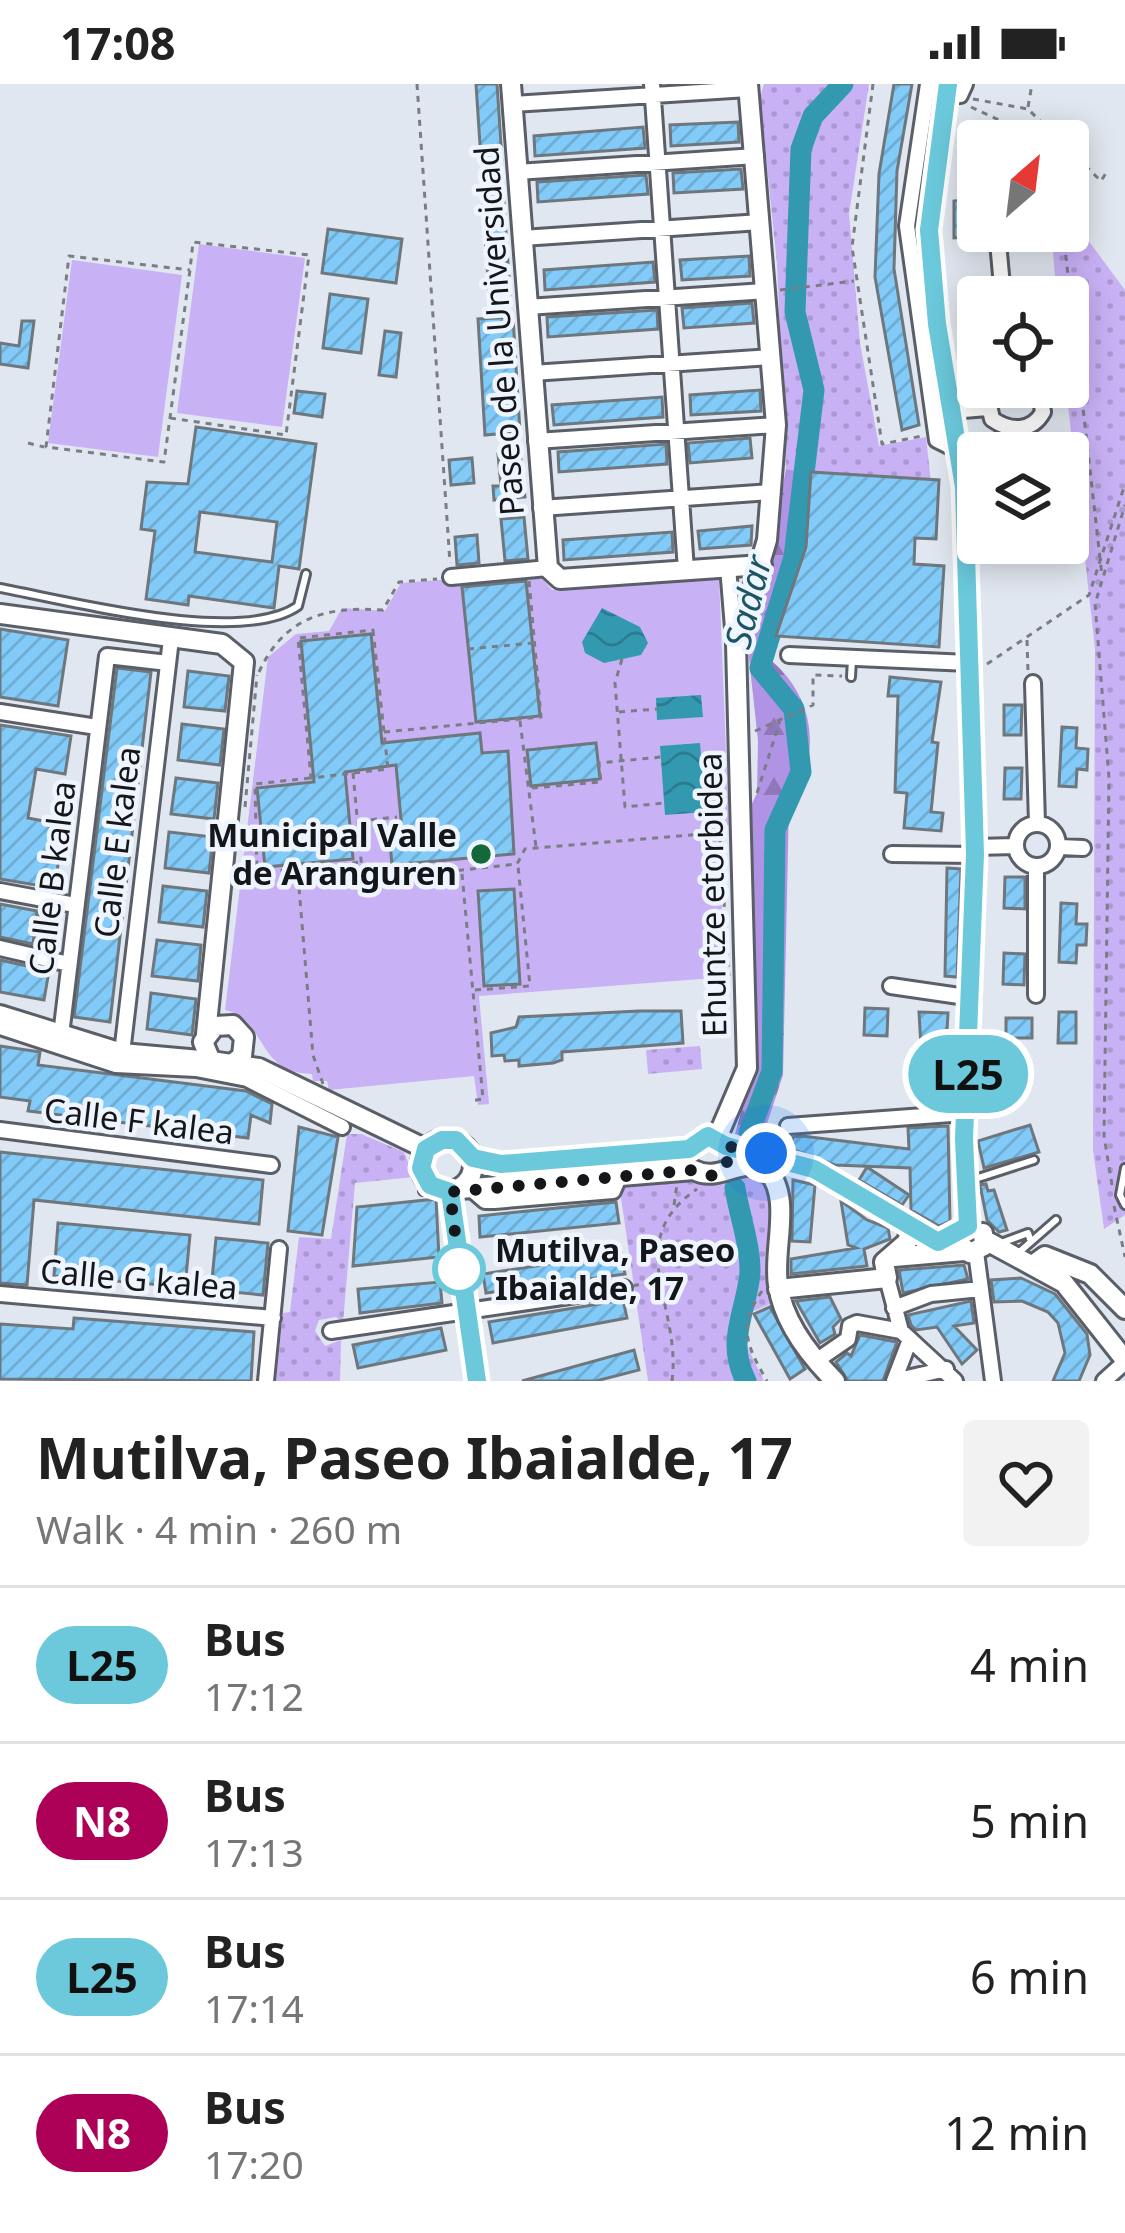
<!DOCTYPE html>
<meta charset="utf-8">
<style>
body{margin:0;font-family:"Noto Sans",sans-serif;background:#f2f2f2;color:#222;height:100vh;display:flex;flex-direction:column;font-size:45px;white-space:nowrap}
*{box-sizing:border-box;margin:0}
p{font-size:39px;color:#767676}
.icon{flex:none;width:66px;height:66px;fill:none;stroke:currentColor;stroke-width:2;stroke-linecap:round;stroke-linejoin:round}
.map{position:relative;height:1297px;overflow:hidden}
.side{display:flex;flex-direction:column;background:#fff;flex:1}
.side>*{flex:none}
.badge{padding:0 24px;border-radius:39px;font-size:42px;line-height:78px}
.needle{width:78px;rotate:28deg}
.fabs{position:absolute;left:957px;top:36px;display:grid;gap:24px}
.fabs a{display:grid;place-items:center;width:132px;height:132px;border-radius:12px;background:#fff;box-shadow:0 6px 30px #0003;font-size:60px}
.you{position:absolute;width:60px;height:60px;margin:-30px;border:9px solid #fff;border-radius:50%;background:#1a73e8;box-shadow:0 0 0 18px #1a73e833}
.map>.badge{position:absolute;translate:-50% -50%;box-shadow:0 0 0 6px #fff}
.round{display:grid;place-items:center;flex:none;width:126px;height:126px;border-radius:12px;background:#f2f2f2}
.overview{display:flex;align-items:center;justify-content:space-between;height:204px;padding:0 36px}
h1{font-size:57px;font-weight:700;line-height:90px}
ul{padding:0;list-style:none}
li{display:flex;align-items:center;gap:36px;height:156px;padding:0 36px;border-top:3px solid #e0e0e0}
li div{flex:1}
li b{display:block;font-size:45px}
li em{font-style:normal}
li .badge{min-width:132px;font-weight:700;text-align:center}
.status{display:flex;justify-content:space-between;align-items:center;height:84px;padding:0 60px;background:#fff;direction:ltr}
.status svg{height:33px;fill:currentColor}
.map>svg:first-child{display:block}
</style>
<div class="status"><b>17:08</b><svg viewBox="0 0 49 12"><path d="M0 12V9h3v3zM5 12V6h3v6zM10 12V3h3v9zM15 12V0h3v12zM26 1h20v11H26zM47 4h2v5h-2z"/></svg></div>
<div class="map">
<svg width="1125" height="1297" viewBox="0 0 1125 1297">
<defs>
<pattern id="forest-firs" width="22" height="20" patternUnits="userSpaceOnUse" patternTransform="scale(3)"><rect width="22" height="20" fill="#b193e6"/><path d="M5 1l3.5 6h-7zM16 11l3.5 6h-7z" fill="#8f77ba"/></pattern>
<pattern id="park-dots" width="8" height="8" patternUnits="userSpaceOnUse" patternTransform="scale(3)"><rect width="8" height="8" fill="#c9b1f6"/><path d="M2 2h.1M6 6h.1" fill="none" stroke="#ac98d2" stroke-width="1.8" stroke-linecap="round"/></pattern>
<pattern id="water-waves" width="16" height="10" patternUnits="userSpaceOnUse" patternTransform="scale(3)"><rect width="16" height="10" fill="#3399b0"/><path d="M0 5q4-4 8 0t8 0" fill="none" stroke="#2a7c8e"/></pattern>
<pattern id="building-hatch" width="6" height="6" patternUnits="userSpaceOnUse" patternTransform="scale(3)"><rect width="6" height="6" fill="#82cbf8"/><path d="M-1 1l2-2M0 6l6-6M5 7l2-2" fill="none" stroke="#6faed4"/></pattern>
</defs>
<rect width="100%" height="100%" fill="#e1e7f0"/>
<path fill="url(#forest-firs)" d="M786,385L808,387L801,461L769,575C815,611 823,672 789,720L783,991L761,1058L735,1050L753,984L749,726L757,709L758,657L747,556L762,508Z"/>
<path fill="url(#park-dots)" d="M764,0H869L849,130L860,259L879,362L926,353L931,398L786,385L777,180L760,14Z
M1068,129L1125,206V1131L1104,1145L1093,1066L1095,565L1066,303L1068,213H1057L1051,147H1068Z
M700,962L702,985L648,990L646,966Z
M347,1050H361L404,1068L414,1093L355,1099L343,1239L336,1233L319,1236L315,1247L325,1262L341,1256L340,1297H276L283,1229L290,1228L299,1153L331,1155Z
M749,1085L766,1094C777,1135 763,1177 773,1219L744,1231L740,1248L764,1297H648L621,1114L626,1095Z"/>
<path fill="#c9b1f6" d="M199,160L305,174L282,343L177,329Z
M72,176L182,191L158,373L48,359Z
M537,488L552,506L719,494L729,741L716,742L727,893L479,912L489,1020L478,1021L474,992L329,1006L327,997H313L312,990C255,989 268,936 225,926L268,573L296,550L329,547L342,524L385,527L401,499Z"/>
<path fill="url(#water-waves)" d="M602,524L640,543L648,559L641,571L604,579L585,569L582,558Z
M701,611L703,633L657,636L656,614Z
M700,659L705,728L665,731L660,662Z"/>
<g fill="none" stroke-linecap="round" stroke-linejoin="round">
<path stroke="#3399b0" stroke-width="21" d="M749,1049L772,987L775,746L801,688L794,625L760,584L794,473L814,306L795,228L801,65L813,32L843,0
M735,1104C739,1131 754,1171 749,1197C743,1234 727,1260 746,1297"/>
</g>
<path fill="url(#building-hatch)" stroke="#6e777d" stroke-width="3" fill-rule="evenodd" d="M476,0H497L502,75L481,76Z
M894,0H912L897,87L894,185L919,341L902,346L875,193L879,90Z
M738,38L739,58L671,62L670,41Z
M643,43L645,64L535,72L534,52Z
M741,85L743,105L674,109L673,89Z
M646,91L648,110L538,118L537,98Z
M503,103L510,210L489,211L482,104Z
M972,115L979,152L954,154V117Z
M328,145L402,155L396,199L322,189Z
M749,172L750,192L682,196L680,176Z
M653,178L655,198L545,206L544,186Z
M330,210L368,215L361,269L323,264Z
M752,219L754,239L684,244L682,224Z
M657,226L658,245L548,253L547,233Z
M513,233L520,348L485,351L478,235Z
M22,237H34L28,284L0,280V259L19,262Z
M385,247L401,249L396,293L379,291Z
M760,306L761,327L691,331L690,311Z
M297,307L325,310L322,333L294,329Z
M662,313L663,333L554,341L552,321Z
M196,343L316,360L299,485L279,482L274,524L189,512L188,521L146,515L155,447L141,445L147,398L188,400ZM200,428L277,438L272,478L195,468Z
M750,354L752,374L690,379L688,359Z
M666,360L667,380L559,388L558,368Z
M520,368L525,413L494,416L493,402H501L498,370Z
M472,374L474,399L451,401L449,376Z
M811,388L939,396L936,455L915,454L914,480L944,482L939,563L776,552L806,463Z
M524,433L528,475L505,477L501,435Z
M752,442L751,461L700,465L698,447Z
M672,448L673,468L564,476L563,456Z
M477,451L479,479L457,481L455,453Z
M526,497L540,632L476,638L462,503Z
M0,545L68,556L58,622L0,613Z
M371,550L382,659L480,649L482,669L508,667L514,770L392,781L389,747L402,746L396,681L345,688L353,775L265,783L257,704L314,698L301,557Z
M117,584L151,588L110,938L74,933Z
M188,587L229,592L225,627L184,623Z
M890,593L941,598L932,658L938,659L931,728L943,729L941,747L904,744L907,709L895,708L898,612H888Z
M1004,621H1022L1021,651H1004Z
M182,640L224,645L220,681L178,676Z
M0,641L71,652L65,690L36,685L28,734L65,741L54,804L0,795Z
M1062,643L1077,644L1076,664L1088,665L1087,686L1077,685L1076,703L1059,702Z
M596,659L600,695L531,702L527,666Z
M1005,684H1022L1021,715H1004Z
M176,694L218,699L214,735L171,730Z
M169,748L213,753L209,789L165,784Z
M947,784L961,785L957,893L945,892Z
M1005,793H1025V825L1004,824Z
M163,802L207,807L203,843L159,838Z
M514,805L520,900L484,902L478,807Z
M1061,819L1077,820L1076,840H1087L1086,861H1077L1076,879L1059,878Z
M0,820L37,827L33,860L0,853Z
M157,856L201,861L198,897L152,892Z
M1004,869L1025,870L1024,901L1003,900Z
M0,876L49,887L44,916L0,908Z
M151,909L196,915L192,951L147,945Z
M865,924L888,925L887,952L864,951Z
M639,927H681L683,959L562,968V976L553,979L519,982V976L505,977L504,971L492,972L491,949L516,943L519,933Z
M919,928L948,929L946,964L921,963Z
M1059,928H1076V959H1058Z
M1006,934H1032V954H1006Z
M0,962L40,968L38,981L246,1007L272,1020L270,1039L251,1031L248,1054L28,1027L30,1017L0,1013Z
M924,981L943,982L942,1009L923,1008Z
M1030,1041L1039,1068L984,1084L978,1057Z
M948,1042L950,1137L939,1142L911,1126L910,1084L835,1081L791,1065L793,1053L802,1052L909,1065L908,1044Z
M299,1043L338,1053L322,1151L288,1147Z
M0,1068L263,1096L259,1140L34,1116L27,1201L0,1199Z
M867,1083L909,1111L902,1121L859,1096Z
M793,1096L815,1101L810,1158L792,1157Z
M986,1100L988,1107L994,1106L1007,1146L999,1148L987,1136L980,1101Z
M436,1115L439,1173L353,1182L357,1123Z
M841,1117L867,1136L888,1144L890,1155L864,1165L867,1182L791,1190V1175L856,1164L848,1161Z
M616,1118L619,1139L480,1153L479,1132Z
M58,1139L190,1151L185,1203L54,1192Z
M216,1154L268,1159L263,1211L211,1206Z
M621,1169L625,1190L486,1209L483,1190Z
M964,1181L968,1195L903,1209L899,1186Z
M1021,1194L1055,1210L1087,1250L1090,1271L1079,1297H1053L1065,1269L1058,1239L1048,1228L1022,1217L994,1218L991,1196Z
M440,1198L442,1219L360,1229L358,1205Z
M830,1213L841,1235L833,1243L835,1250L820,1259L796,1217Z
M623,1216L627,1234L493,1259L489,1238Z
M971,1217L974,1239L954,1242L977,1266L962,1280L937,1243L916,1246L911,1241L908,1231Z
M770,1223L805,1285L790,1295L754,1230Z
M74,1234L254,1248L251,1297L0,1295V1240L73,1245Z
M441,1244L446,1266L358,1284L353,1261Z
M860,1251L897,1258L883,1297H848L836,1278L847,1269L851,1272Z
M634,1266L639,1286L596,1297H522Z"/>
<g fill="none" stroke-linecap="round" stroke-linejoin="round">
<defs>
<path id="lane" d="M0,504C70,517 241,562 298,522L306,490
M851,593L852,575
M1125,1084L1120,1111L1125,1121
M969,1097L1034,1076
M423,1107L430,1101
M1001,1159L1028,1149L1030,1155
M1017,1170L1056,1136"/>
<path id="street" d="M652,0L686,486
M928,0L907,142L937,356L957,366
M946,12L960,11L965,0
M513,20L748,5
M517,88L756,72
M997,147L1003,213
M522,154L761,138
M527,223L766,207
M532,289L770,273
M994,303L988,316L992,335C1010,348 1032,348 1043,328L1039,303
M952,327L987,324
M1015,345L1017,369
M536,357L776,341
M541,424L772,408
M1024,459L1025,468
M728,483L734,556
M451,493L548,484
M789,571L969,579
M1033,599L1037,740
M0,628L97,643
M1016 761a21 21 0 1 1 42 0a21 21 0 1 1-42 0Z
M975,763L1016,762
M1059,763L1083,764
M892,770L975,771
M1036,783V911
M0,807L75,821
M0,864L69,880
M43,872L50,816
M891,902L973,914
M0,943L116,981L196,985L247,995L342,1043
M61,951L107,572L168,579
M122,969L171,555
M788,1042L965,1029
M0,1046L271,1081
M471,1105L485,1117H494L613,1107L619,1093
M976,1168L993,1297
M887,1194L901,1247L955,1297
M0,1210L273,1234
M894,1224L931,1210L981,1205
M331,1247L624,1204
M909,1258L894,1297L946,1285
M816,1277L848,1255L850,1242L857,1239L901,1247
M266,1297L279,1165
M1104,1297L1125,1278"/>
<path id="secondary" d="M511,0L548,484L560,495L762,481
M948,0L929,146L937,240L964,403L975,771L964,1055L968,1142
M0,530L222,560L244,578L206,950
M0,931L122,969L211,977
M232,980L242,972L244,953L233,941L215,942L203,958L211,977L259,984L426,1065
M717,1054L747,984L736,560L767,456L776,341L748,0
M421 1081a26 26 0 1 1 52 0a26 26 0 1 1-52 0Z
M726,1062L814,1085L939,1158L968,1142
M473,1074L501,1080L690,1065
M460,1105L694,1086C718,1099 738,1074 765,1084C794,1112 772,1164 778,1201C783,1237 810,1272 835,1297
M450,1108L477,1297
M959,1150L958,1159L970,1169L984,1162L983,1149
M985,1156L1064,1199L1125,1276
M894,1173L964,1167
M1034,1180L1045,1172L1090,1190L1125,1225
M778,1205L887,1194L884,1178L907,1158L911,1143"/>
</defs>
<use href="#lane" stroke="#5a5f67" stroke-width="12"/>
<use href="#street" stroke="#5a5f67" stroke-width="20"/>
<use href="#secondary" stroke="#5a5f67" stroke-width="24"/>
<path stroke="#7a7e84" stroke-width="3" stroke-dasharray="6 6" stroke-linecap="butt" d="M417,0L450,479
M873,0L852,163L882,360L922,352
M973,15L1028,25L1060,57
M971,23L1001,37L1021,57
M1028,23L1032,0
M1068,65L1101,97L1106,89
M1063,147L1102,492
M780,206L854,197
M1056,317L1076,315
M170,334L286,351L309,171L193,158L190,186L164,378L46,363L69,172L190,186
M28,359L44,363
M373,546L388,685L311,694L298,554Z
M1027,556L1028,588
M468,565L533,559
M622,575L615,599L625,723L664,719
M987,580L1089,511L1125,400
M259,588C284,534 324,522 383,526L399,498L437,495
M619,628L657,625
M520,637L536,763
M755,647L813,621V591L842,592
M384,648L541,633L529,496
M353,689L363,797L517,780L525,765L727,748
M310,694L255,700L257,789L361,778
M532,704L601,698L599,679L661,673
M757,709L780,637
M245,723L257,591
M359,737L397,733
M720,757L729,892
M462,790L483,1015L471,1017
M475,906L530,902L518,782
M323,1000L313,971L298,792L360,786
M436,1051L452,1049L471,1060
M1112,1101L1104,1052L1109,694L1095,520L1125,421
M674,1121L677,1100
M1114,1122L1125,1173
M633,1202L659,1195
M762,1207C737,1243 747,1262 767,1297
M672,1297C682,1221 620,1158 697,1105"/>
<use href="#lane" stroke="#fff" stroke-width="6"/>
<use href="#street" stroke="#fff" stroke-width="14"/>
<use href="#secondary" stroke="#fff" stroke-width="18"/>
</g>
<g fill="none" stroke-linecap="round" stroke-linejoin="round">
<defs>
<path id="line" d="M477,1297L450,1108L430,1101L421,1084L426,1065L442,1056H456L473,1074L501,1080L689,1065L708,1052L726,1062L814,1085L938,1158L968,1142L964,1055L975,770L964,403L937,240L929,146L948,0"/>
</defs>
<use href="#line" stroke="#fff" stroke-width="27"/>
<use href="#line" stroke="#6bc9db" stroke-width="18"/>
<path stroke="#141619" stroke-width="12" stroke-dasharray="0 21.6" d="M459,1185L461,1198L450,1108L694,1086L713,1092L727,1079L726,1062L766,1069"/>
</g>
<circle fill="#146839" stroke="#eef5fe" stroke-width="4.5" cx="481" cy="770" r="12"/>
<circle fill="#fff" stroke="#6bc9db" stroke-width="6" cx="459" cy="1185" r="24"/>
<g text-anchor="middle" stroke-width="9" stroke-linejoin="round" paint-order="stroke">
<g font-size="33" fill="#141619" stroke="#eef5fe">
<text transform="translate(499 247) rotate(-94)" y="12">Paseo de la Universidad</text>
<text transform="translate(117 758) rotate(-83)" y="12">Calle E kalea</text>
<text transform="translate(52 794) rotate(-83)" y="12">Calle B kalea</text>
<text transform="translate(712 811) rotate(-91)" y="12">Ehuntze etorbidea</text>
<text transform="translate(139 1037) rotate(7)" y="12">Calle F kalea</text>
<text transform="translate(139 1195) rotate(5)" y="12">Calle G kalea</text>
</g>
<g font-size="33" font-weight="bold" fill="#141619" stroke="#eef5fe" text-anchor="end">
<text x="457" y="763">Municipal Valle<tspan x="457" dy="38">de Aranguren</tspan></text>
</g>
<g font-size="33" font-weight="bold" fill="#141619" stroke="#eef5fe" text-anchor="start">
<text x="495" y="1178">Mutilva, Paseo<tspan x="495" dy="38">Ibaialde, 17</tspan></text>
</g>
<g font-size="36" font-style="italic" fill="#1e5562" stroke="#eef5fe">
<text transform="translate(748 518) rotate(-76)" y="13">Sadar</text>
</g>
</g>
</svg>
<div class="fabs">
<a><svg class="needle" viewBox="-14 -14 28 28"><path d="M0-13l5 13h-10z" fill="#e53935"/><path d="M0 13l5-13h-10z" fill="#767676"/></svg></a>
<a><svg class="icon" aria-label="locate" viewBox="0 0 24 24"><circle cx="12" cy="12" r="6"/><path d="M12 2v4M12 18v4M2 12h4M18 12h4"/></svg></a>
<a><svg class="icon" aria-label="layers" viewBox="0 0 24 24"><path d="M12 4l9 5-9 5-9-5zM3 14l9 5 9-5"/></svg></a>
</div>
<div class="you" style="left:766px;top:1069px"></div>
<b class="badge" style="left:968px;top:990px;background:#6bc9db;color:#111">L25</b>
</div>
<section class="side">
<div class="overview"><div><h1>Mutilva, Paseo Ibaialde, 17</h1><p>Walk · 4 min · 260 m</p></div><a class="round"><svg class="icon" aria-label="heart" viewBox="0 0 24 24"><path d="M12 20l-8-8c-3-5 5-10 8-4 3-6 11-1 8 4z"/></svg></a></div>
<ul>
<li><span class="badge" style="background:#6bc9db;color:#111">L25</span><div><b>Bus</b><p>17:12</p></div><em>4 min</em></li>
<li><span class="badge" style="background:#ad0057;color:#fff">N8</span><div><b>Bus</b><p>17:13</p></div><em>5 min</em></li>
<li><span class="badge" style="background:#6bc9db;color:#111">L25</span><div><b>Bus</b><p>17:14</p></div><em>6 min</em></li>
<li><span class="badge" style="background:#ad0057;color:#fff">N8</span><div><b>Bus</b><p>17:20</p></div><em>12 min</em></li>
</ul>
</section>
